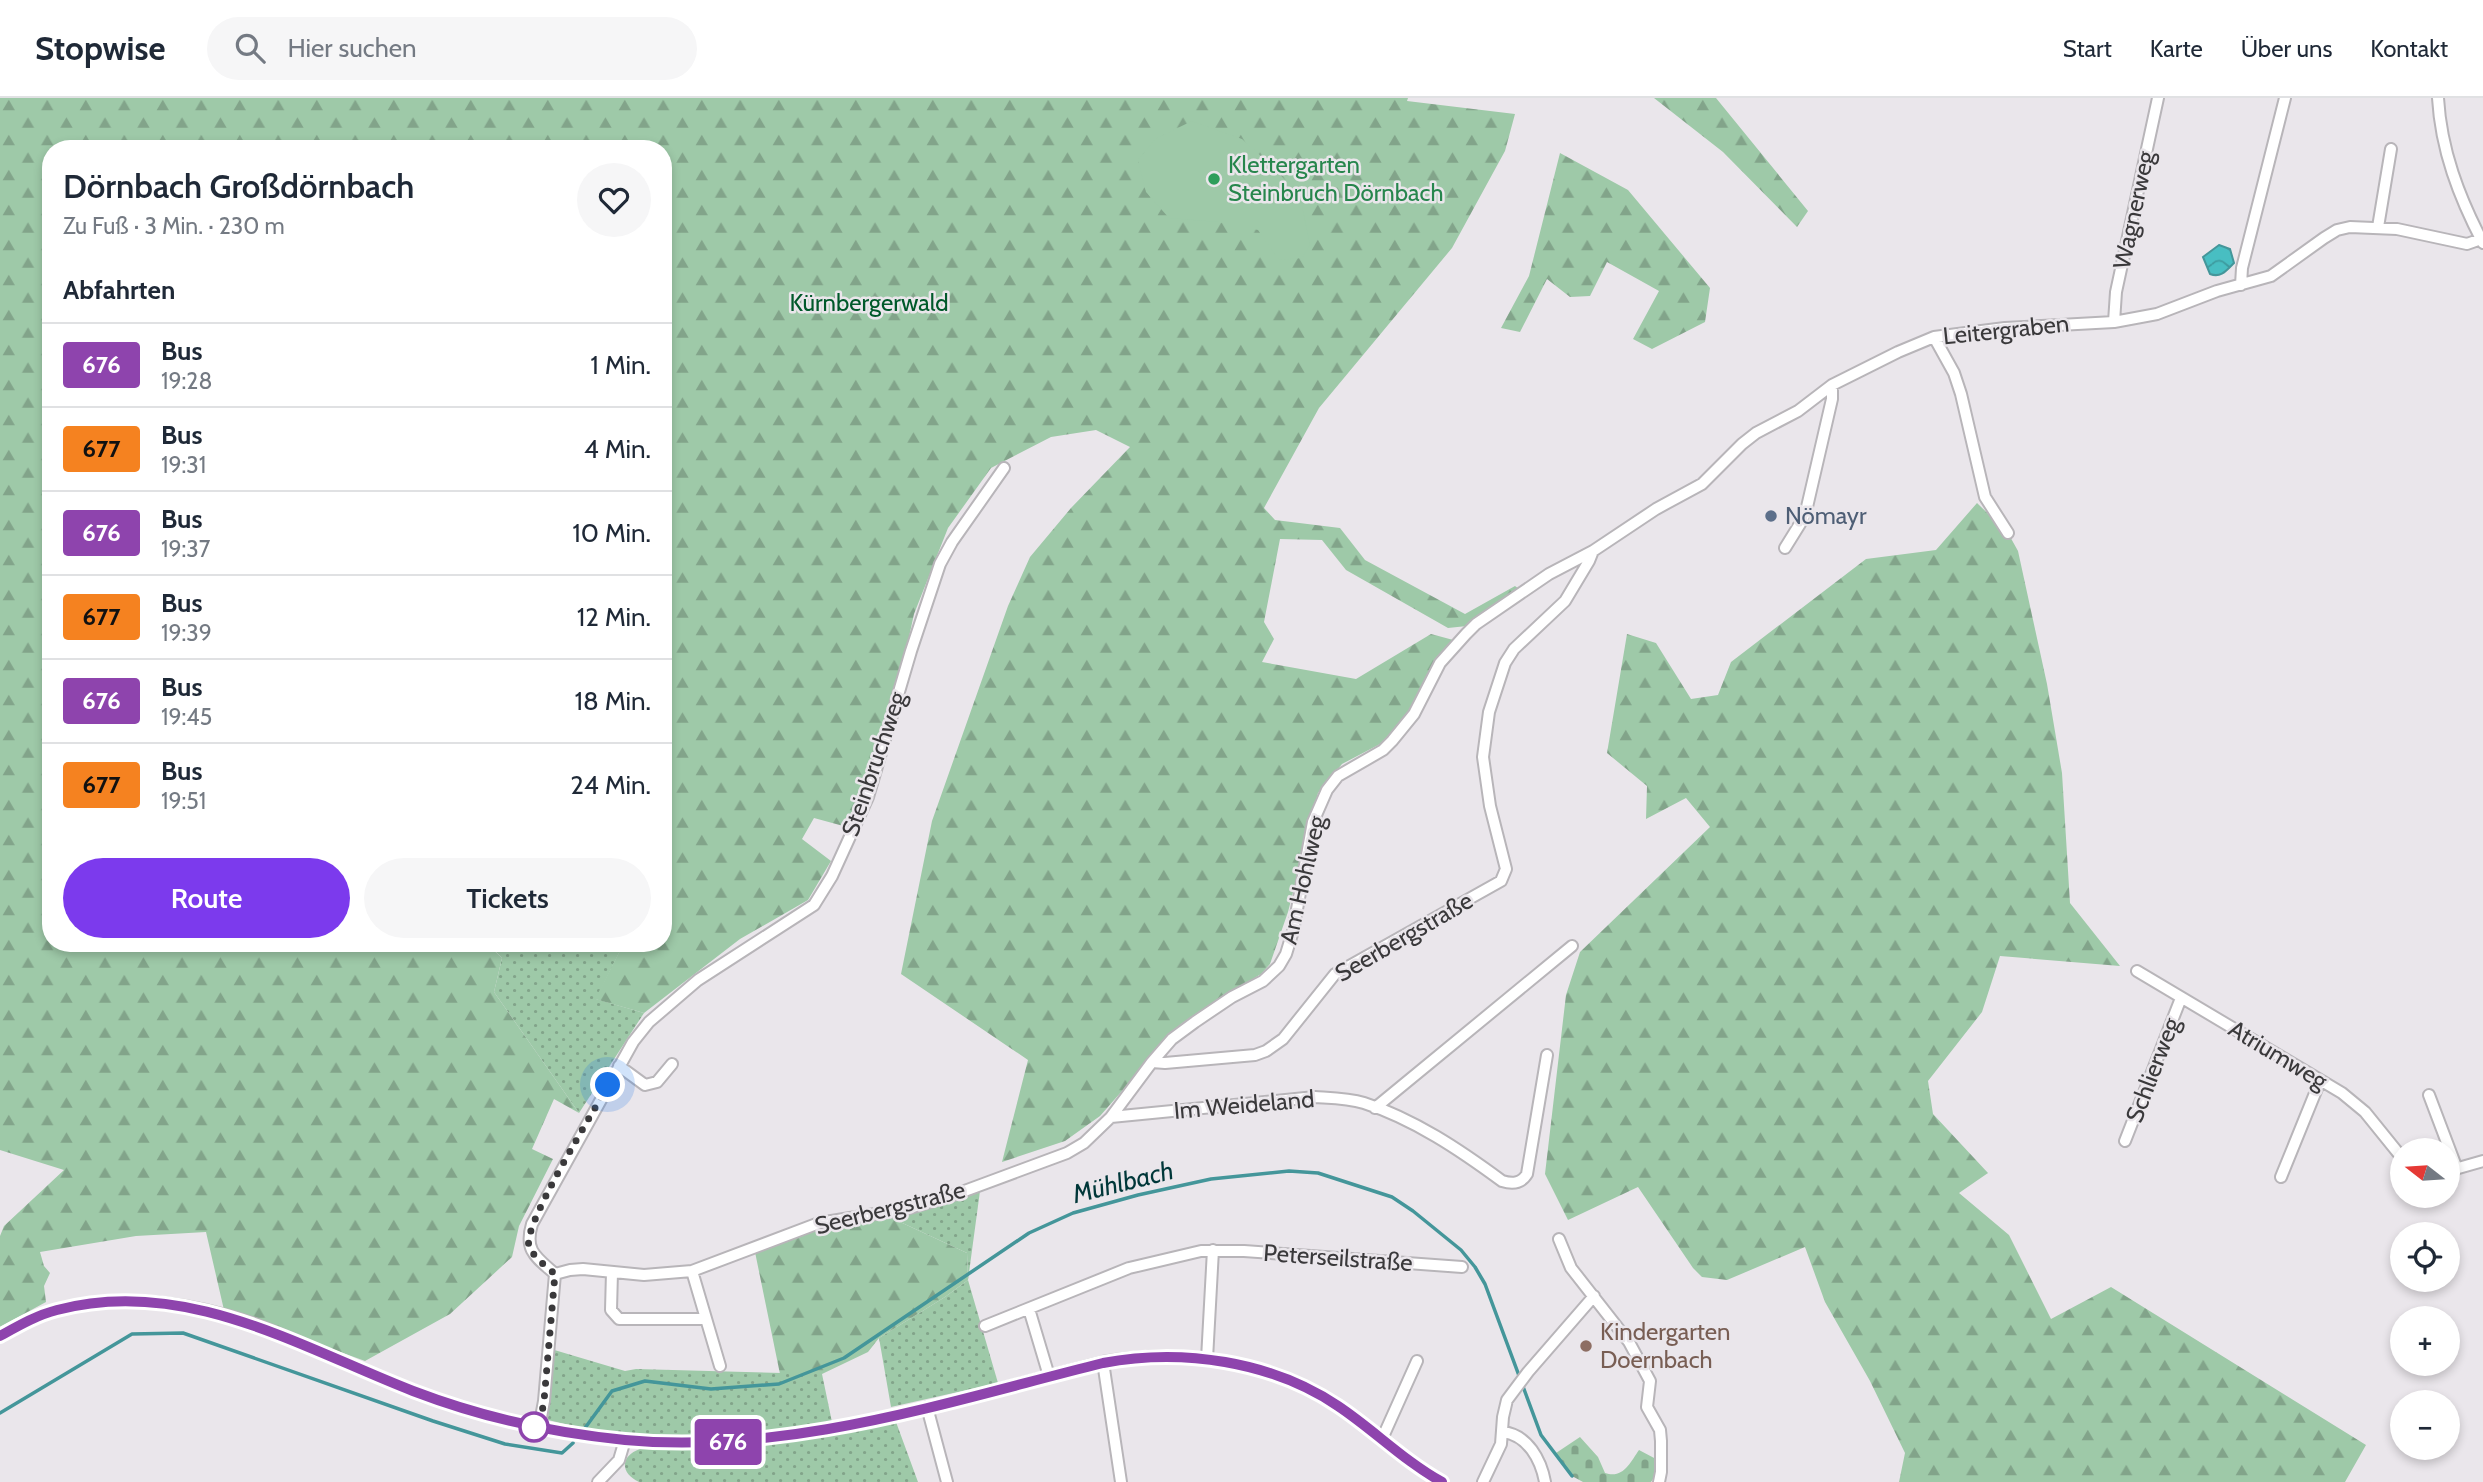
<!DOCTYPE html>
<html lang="de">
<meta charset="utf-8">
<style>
body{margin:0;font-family:Cabin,sans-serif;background:#f6f6f7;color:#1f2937;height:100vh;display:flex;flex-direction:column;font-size:26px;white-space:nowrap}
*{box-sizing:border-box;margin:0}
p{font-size:23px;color:#747a83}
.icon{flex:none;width:38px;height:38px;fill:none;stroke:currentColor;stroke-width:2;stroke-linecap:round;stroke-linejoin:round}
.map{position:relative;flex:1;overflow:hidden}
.sheet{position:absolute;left:42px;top:42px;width:630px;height:812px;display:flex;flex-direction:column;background:#fff;border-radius:28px;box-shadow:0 4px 10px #0003}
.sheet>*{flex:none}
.badge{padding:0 14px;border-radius:5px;font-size:24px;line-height:46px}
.needle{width:46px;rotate:287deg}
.fabs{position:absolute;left:2390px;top:1040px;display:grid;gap:14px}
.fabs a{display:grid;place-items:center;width:70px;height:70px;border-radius:50%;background:#fff;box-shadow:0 4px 10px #0003;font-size:35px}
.you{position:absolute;width:35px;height:35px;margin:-18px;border:5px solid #fff;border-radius:50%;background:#1a73e8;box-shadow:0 0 0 10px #1a73e833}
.map>.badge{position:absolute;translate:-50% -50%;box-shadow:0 0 0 4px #fff}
h2{padding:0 21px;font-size:26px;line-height:63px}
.round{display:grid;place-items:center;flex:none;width:74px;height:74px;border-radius:37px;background:#f6f6f7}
.headline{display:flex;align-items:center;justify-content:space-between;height:119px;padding:0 21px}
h1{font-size:33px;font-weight:600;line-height:52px}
.action{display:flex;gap:14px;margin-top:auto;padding:14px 21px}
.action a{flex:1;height:80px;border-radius:42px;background:#7c3aed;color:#fff;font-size:28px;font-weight:600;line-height:80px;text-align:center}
.action a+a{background:#f6f6f7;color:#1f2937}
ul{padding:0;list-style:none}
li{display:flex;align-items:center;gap:21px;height:84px;padding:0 21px;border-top:2px solid #e0e1e3}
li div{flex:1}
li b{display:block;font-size:26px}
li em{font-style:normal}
li .badge{min-width:77px;font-weight:700;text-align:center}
header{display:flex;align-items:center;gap:42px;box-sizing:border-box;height:98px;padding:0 35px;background:#fff;border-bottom:2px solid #e0e1e3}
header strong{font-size:33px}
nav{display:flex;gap:38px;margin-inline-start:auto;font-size:24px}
.search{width:490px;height:63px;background:#f6f6f7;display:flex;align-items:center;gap:18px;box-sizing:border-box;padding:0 24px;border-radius:38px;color:#747a83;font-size:26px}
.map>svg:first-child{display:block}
</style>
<header>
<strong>Stopwise</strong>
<div class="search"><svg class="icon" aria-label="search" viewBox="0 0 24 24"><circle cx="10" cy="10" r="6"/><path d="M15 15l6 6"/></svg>Hier suchen</div>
<nav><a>Start</a><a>Karte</a><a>Über uns</a><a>Kontakt</a></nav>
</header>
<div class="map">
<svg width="2483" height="1384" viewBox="0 0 2483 1384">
<defs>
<pattern id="grass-dots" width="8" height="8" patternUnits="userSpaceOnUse" patternTransform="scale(1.75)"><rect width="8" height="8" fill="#9ec9a8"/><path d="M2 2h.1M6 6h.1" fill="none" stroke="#82a48a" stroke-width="1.8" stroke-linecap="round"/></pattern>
<pattern id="forest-firs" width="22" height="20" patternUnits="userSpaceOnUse" patternTransform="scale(1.75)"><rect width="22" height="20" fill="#9ec9a8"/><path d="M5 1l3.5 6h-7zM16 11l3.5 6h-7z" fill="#82a48a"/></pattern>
<pattern id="cemetery-stones" width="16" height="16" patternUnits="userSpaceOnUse" patternTransform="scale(1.75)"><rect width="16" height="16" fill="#9ec9a8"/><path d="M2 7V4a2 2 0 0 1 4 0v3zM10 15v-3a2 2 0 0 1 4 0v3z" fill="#82a48a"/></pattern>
<pattern id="water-waves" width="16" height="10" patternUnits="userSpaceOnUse" patternTransform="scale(1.75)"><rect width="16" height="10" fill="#48bec2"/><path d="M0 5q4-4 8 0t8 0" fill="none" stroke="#3d9b9f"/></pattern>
</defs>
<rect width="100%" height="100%" fill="#eae6eb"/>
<path fill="url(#grass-dots)" d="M487,845H624L596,901L644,915L579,1015L494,894L502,860Z
M980,1093L968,1182L998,1285L891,1309L879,1240L945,1199L968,1182L967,1155L883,1116L948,1104Z
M551,1251L625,1273L636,1271L822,1276L832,1324C739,1338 640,1346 548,1322Z
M896,1324L918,1384H639C620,1375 620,1358 640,1351C649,1347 662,1350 672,1350C695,1350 719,1349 742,1348C794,1345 845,1334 896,1324Z"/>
<path fill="url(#forest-firs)" d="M0,0H1408L1407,3L1515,16L1505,53L1452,150L1319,310L1264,410L1275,422L1340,430L1365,462L1465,516L1515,488L1519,491L1467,528L1448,530L1346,472L1322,442L1280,441L1264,524L1274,541L1262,564L1356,581L1431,536L1457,543L1400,627L1382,645L1342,666L1318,695L1288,814L1270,866L1261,876L1181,926L1100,1018L1065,1043L1002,1064L1028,962L901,876L932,723L1008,508L1030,459L1071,410L1130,349L1096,332L1051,339L991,370L948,430L914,516L894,608L847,729L814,720L802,741L831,763L808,802L740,841L644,915L595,901L624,845H663V51H51V845H486L502,860L494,894L579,1015L554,1001L532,1051L553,1061L519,1128L512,1159L450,1216L365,1263L224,1212L206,1134L136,1138L40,1154L44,1168L50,1175L44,1188L46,1204L0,1229V1138L4,1128L64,1072L0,1052Z
M1654,0H1716L1808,113L1797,129L1723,54Z
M1560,55L1628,92L1710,190L1705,224L1652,251L1633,241L1659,193L1607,164L1590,198L1570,199L1547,181L1520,234L1501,230L1529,178Z
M1977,405L2008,435L2018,453L2047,586L2062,675L2070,805L2120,868L2000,858L1982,914L1928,983L1933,1016L1988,1075L1959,1095L2009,1137L2051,1221L2111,1189L2366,1347L2345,1384H1899L1905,1355L1870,1283L1825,1204L1805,1149L1727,1182L1702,1179L1693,1170L1638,1089L1568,1122L1545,1076L1566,897L1580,854L1710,729L1686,700L1646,721L1647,688L1607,655L1627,536L1656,545L1691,601L1718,597L1731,564L1866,461L1936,452Z
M883,1116L967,1155L968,1182L945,1199L879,1240L868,1254L822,1276H780L755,1154L816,1132Z"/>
<path fill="url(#cemetery-stones)" d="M1580,1339L1598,1359L1605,1375C1623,1381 1630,1365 1639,1352L1656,1361L1658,1374L1651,1384H1583L1572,1378L1556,1355Z"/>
<path fill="#9ec9a8" d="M1192,23L1242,41L1273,69L1300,98L1310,147L1302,160L1279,162L1258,132L1218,124L1169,120L1146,94L1138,62L1155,41Z"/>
<path fill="url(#water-waves)" stroke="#44969a" stroke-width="2" d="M2219,147L2230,151L2234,165C2226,173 2221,180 2210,176L2203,159Z"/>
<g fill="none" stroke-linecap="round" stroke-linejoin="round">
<path stroke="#44969a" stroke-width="3.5" d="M0,1315L132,1236L183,1235L433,1323L505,1346L562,1355L573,1345
M585,1330L612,1293L645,1283L711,1291L779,1286L844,1260L1029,1135L1073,1115L1138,1097L1211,1081L1289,1073L1318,1075L1392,1099L1413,1113L1461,1152L1475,1169L1485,1186L1541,1337L1572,1378"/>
<defs>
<path id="minor" d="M2438,0C2441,52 2459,99 2483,145
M2378,129L2391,51
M2241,187L2242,170L2285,0
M2114,224L2116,194L2158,0
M1934,239L1954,275L1961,296L1985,399L2008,435
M1785,450L1803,421L1807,409L1832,301V287
M2137,873L2342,995L2365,1014L2403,1061
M1152,964L1172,941L1195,924L1232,899L1263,883L1279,868L1286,856L1293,833L1313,724L1327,692L1338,678L1383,652L1392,643L1414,616L1440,565L1466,536L1476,526L1549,476L1593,453L1656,411L1702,386L1742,346L1756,335L1798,313L1832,287L1898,254L1934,239L2005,230L2114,224L2157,216L2217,193L2271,178L2324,140L2337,132L2350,129L2397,131L2467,146L2481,141
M619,968L645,987L657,984L672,966
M2429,997L2457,1071
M1375,1010L1572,848
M1111,1019L1315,999C1331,1000 1348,1000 1364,1005C1414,1021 1460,1052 1502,1083C1512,1086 1521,1086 1527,1076L1547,957
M2125,1043L2181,900
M2448,1073L2483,1063
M2281,1079L2320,983
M1559,1141L1571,1170L1629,1244L1650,1283L1647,1309L1660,1332L1661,1343V1374L1659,1384
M692,1173L720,1268
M612,1174L611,1212L619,1221H706
M555,1176C536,1159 524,1153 532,1126L633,944L649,924L698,882L814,807L832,778L868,699L911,553L940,466L952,444L1004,370
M1029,1211L1049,1278
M985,1228L1129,1170L1201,1153H1244L1462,1169
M0,1238C18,1228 37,1217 57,1212C121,1194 199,1205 260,1228C312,1248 361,1273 413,1293C481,1319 552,1335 625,1342C788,1357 946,1304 1103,1264C1182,1250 1271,1263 1338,1308C1374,1332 1404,1363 1442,1384
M1207,1261L1213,1152
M1103,1264L1121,1384
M927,1309L947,1384
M539,1330L544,1303L555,1176L570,1172L583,1171L644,1177L692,1173L819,1125L906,1111L951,1098L1067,1055L1084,1045L1111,1019L1152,964L1165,965L1255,957L1266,953L1283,941L1335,876L1501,783L1506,771L1490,708L1483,659L1489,614L1505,565L1514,551L1565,503L1589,463L1593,453
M1503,1334C1528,1337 1541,1362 1545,1384
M1382,1341L1417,1263
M598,1384L619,1362L625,1342
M1483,1384L1501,1346L1503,1319L1507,1302L1528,1274L1594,1198"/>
</defs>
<use href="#minor" stroke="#b8b5b9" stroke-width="14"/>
<use href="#minor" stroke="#fff" stroke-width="10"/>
</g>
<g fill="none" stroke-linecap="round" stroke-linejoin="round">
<defs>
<path id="line" d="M0,1238C18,1228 37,1217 57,1212C184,1178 300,1249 413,1293C481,1319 552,1335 625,1342C788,1357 946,1304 1103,1265C1182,1250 1271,1263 1338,1308C1374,1332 1404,1363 1442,1384"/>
</defs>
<use href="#line" stroke="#fff" stroke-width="16"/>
<use href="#line" stroke="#8e44ad" stroke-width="10"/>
<path stroke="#3a393b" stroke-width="7" stroke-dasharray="0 12.6" d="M534,1329L539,1330L544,1303L555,1176C546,1168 533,1159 529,1148C522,1128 595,1012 608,987"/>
</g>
<circle fill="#2e9e5b" stroke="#eae6eb" stroke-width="2.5" cx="1214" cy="81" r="7"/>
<circle fill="#5c6f8a" stroke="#eae6eb" stroke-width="2.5" cx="1771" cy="418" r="7"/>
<circle fill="#8d6e63" stroke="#eae6eb" stroke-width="2.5" cx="1586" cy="1248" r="7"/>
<circle fill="#fff" stroke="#8e44ad" stroke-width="3.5" cx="534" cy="1329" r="14"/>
<g text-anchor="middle" stroke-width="5" stroke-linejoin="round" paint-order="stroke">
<g font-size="24" fill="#27864d" stroke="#eae6eb" text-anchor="start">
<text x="1228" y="75">Klettergarten<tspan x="1228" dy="28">Steinbruch Dörnbach</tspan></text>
</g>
<g font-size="24" fill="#3a393b" stroke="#eae6eb">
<text transform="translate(2134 112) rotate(-78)" y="8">Wagnerweg</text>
<text transform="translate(2006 232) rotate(-6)" y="8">Leitergraben</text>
<text transform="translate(874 666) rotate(-71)" y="8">Steinbruchweg</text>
<text transform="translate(1303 782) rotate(-77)" y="8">Am Hohlweg</text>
<text transform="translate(1404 839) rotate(-30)" y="8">Seerbergstraße</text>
<text transform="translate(2278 957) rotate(31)" y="8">Atriumweg</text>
<text transform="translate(2153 972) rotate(-69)" y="8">Schlierweg</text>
<text transform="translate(1244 1007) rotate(-5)" y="8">Im Weideland</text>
<text transform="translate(890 1110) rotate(-14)" y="8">Seerbergstraße</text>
<text transform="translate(1338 1160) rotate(4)" y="8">Peterseilstraße</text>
</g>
<g font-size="24" fill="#00592a" stroke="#eae6eb">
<text x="869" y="213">Kürnbergerwald</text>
</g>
<g font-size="24" fill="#4e5e75" stroke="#eae6eb" text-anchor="start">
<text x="1785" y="426">Nömayr</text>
</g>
<g font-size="24" fill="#785e54" stroke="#eae6eb" text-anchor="start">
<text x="1600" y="1242">Kindergarten<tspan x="1600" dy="28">Doernbach</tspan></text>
</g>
<g font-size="26" font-style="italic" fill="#003739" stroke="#eae6eb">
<text transform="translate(1123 1084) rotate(-14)" y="9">Mühlbach</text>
</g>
</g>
</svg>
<div class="fabs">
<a><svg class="needle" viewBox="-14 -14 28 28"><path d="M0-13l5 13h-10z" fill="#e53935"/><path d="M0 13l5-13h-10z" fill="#747a83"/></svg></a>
<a><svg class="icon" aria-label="locate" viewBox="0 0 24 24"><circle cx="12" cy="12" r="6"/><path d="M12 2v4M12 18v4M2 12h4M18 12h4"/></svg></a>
<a>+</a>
<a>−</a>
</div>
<div class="you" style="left:608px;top:987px"></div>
<b class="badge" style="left:728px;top:1344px;background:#8e44ad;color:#fff">676</b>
<section class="sheet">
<div class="headline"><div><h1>Dörnbach Großdörnbach</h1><p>Zu Fuß · 3 Min. · 230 m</p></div><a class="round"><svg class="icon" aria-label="heart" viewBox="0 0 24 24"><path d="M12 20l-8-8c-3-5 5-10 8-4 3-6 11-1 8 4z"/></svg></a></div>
<h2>Abfahrten</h2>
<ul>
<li><span class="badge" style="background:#8e44ad;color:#fff">676</span><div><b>Bus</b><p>19:28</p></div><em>1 Min.</em></li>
<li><span class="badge" style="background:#f58220;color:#111">677</span><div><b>Bus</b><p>19:31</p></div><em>4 Min.</em></li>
<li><span class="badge" style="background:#8e44ad;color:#fff">676</span><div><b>Bus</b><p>19:37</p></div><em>10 Min.</em></li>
<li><span class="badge" style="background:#f58220;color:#111">677</span><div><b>Bus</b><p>19:39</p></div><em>12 Min.</em></li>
<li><span class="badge" style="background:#8e44ad;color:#fff">676</span><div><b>Bus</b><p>19:45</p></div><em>18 Min.</em></li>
<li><span class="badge" style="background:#f58220;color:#111">677</span><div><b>Bus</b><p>19:51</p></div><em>24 Min.</em></li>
</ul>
<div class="action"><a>Route</a><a>Tickets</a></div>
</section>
</div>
